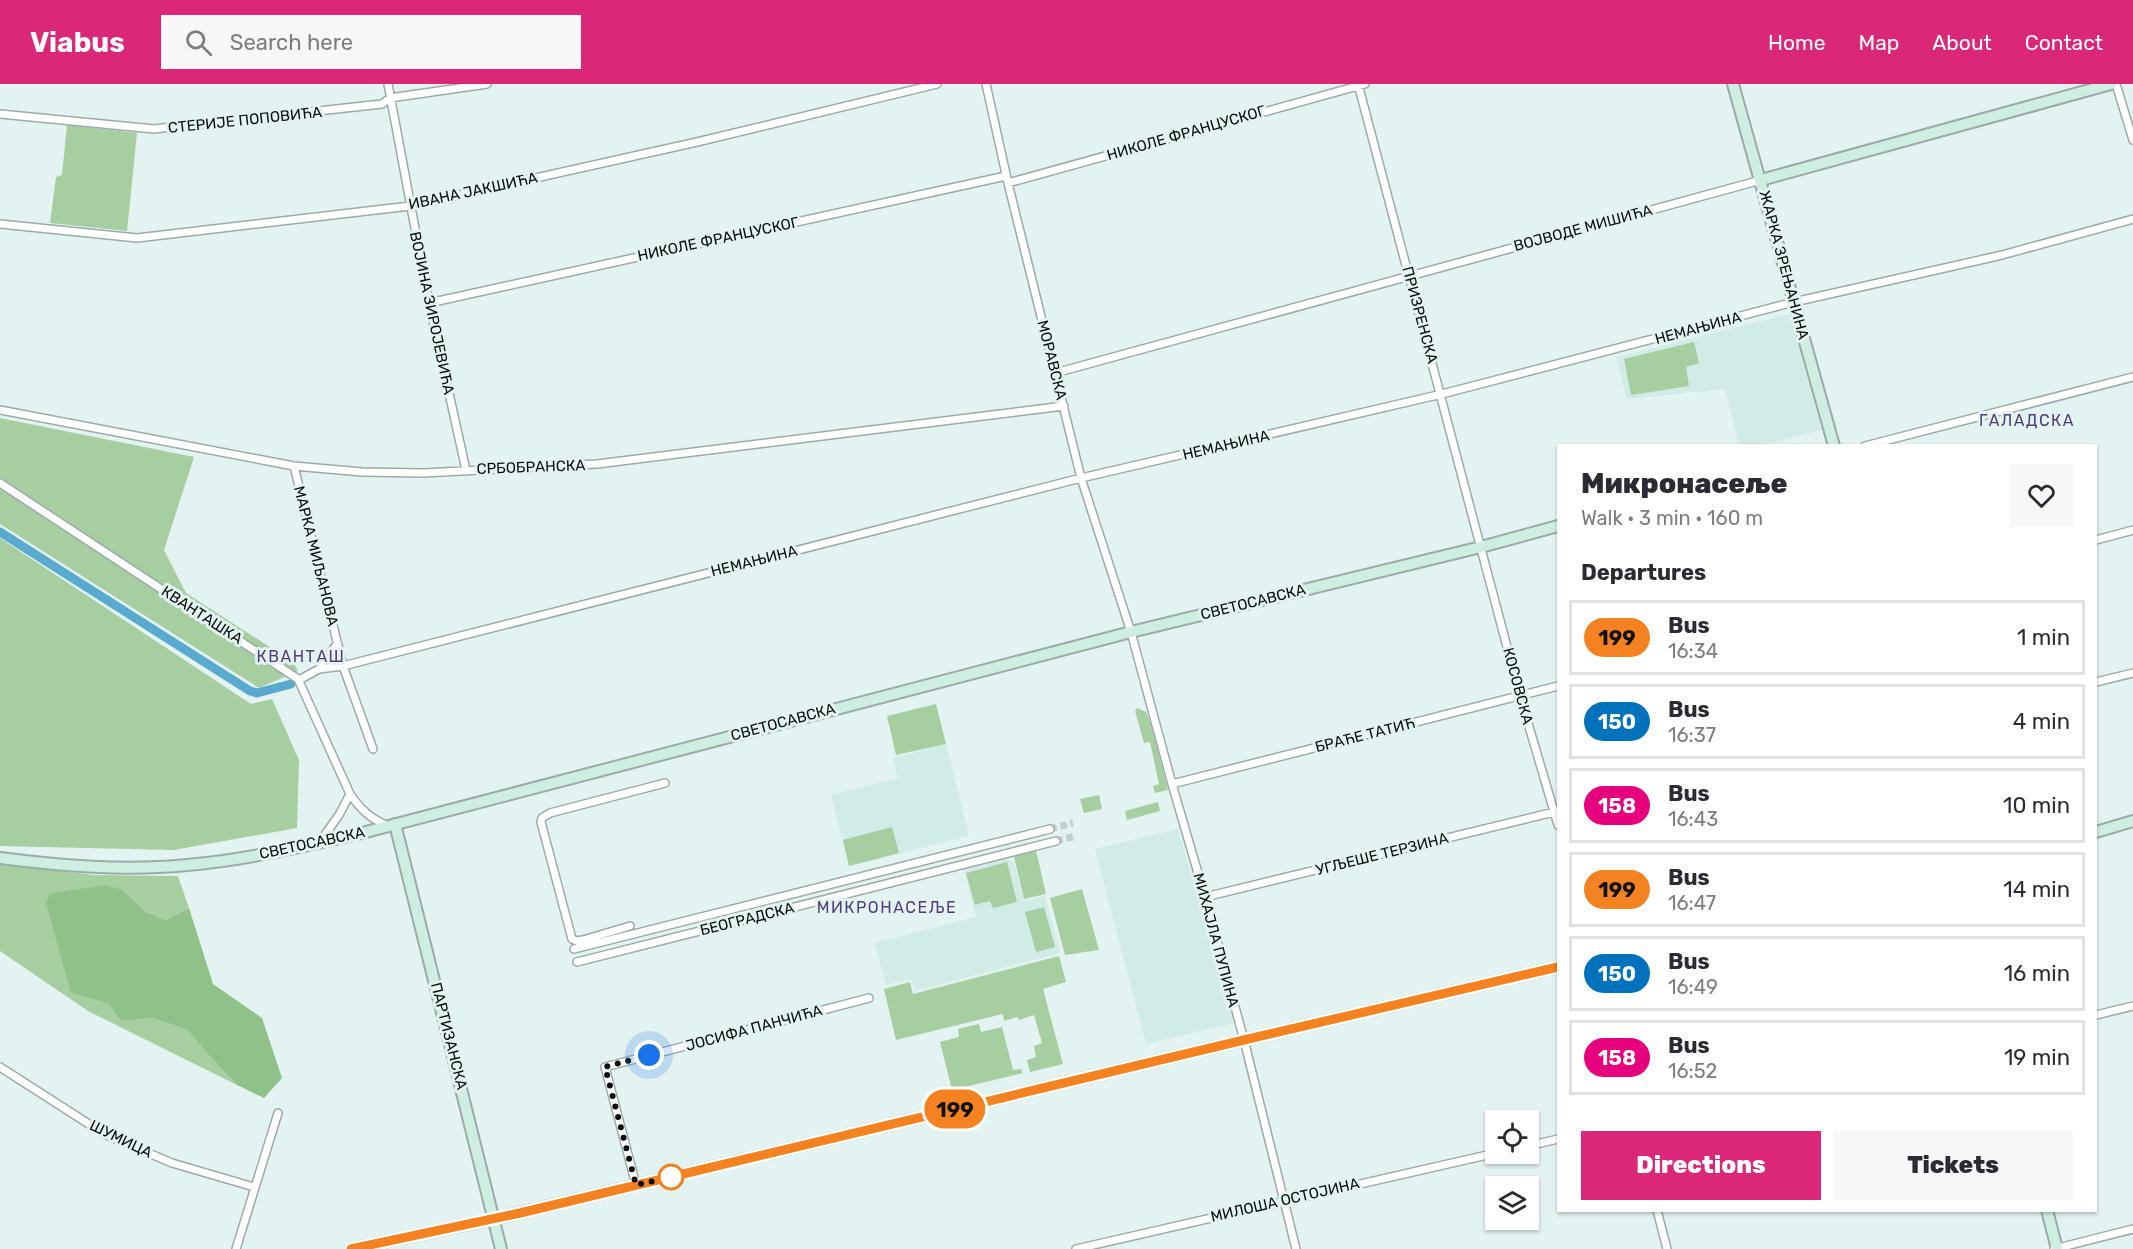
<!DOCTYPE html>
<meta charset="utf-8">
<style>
body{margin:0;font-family:Rubik,sans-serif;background:#f7f7f7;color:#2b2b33;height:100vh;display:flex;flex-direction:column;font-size:22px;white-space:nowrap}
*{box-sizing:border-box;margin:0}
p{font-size:20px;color:#7c7c81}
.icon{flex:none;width:33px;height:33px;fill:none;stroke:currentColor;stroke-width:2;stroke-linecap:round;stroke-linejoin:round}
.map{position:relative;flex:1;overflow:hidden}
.details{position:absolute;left:1557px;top:360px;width:540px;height:768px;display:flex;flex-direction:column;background:#fff;border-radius:0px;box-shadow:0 2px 4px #0004}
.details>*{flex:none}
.badge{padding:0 12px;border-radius:20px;font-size:21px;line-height:39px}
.tools{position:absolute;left:1485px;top:1026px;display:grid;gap:12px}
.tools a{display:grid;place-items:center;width:54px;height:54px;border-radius:0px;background:#fff;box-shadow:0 2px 4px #0004;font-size:30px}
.you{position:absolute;width:30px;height:30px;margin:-15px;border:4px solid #fff;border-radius:50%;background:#1a73e8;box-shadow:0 0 0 9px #1a73e833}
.map>.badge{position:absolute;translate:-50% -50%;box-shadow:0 0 0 3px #fff}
h2{padding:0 24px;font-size:22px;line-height:54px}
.round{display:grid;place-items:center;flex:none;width:63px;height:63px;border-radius:0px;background:#f7f7f7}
.overview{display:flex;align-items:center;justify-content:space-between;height:102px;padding:0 24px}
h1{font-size:28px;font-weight:800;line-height:45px}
.primary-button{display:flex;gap:12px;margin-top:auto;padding:12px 24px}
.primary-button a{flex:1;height:69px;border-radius:0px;background:#db2777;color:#fff;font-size:24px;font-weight:800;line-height:69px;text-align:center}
.primary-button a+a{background:#f7f7f7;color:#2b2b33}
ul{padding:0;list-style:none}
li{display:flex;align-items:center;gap:18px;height:75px;margin:0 12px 9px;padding:0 12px;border:3px solid #e1e1e2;border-radius:0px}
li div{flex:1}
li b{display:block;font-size:22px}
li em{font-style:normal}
li .badge{min-width:66px;font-weight:700;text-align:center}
header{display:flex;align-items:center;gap:36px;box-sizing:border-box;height:84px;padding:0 30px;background:#db2777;color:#fff}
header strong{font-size:28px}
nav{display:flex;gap:33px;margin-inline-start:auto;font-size:21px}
.search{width:420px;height:54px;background:#f7f7f7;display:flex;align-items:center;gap:15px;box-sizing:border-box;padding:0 21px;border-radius:0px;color:#7c7c81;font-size:22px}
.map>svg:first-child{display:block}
</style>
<header>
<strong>Viabus</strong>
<div class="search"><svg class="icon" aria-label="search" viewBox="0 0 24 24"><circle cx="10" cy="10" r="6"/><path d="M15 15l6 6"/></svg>Search here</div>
<nav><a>Home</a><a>Map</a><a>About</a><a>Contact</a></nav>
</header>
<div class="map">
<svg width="2133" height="1165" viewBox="0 0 2133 1165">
<rect width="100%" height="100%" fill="#e3f3f1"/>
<path fill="#d1ebe7" d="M1790,230L1821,346L1762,361H1739L1725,305L1626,315L1617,273Z
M946,660L969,752L849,782L831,711L898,694L893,674Z
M1178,745L1234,939L1146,960L1095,765Z
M1009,773L1010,778L1014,777L1024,817L1045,812L1060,869L915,907L911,895L886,901L875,859L976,833L964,785Z"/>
<path fill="#a6cea1" d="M67,41L137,49L127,147L50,139L56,93L62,91Z
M1694,258L1699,279L1686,283L1689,302L1631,311L1624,275Z
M0,334L194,373L164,466L186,509L293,578L298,587L259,604L0,440Z
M0,454L251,620L272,615L299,676L297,744L174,766L0,762Z
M936,620L946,660L896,671L887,632Z
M1137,624L1146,628L1151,640L1168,706L1155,709L1153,702L1159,700L1150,658L1144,659L1135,627Z
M1099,711L1102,725L1084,729L1080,715Z
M1158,718L1160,727L1127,736L1125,727Z
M892,743L899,769L849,782L843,756Z
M1035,762L1046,810L1024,815L1013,768Z
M1007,778L1017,818L993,824L990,817L975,821L966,789Z
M0,780L94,791L178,792L189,824L166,836L146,828L123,806L108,919L121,937L153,934L187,946L214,977L237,1001L88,927L0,867Z
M1082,805L1099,866L1065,871L1050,814Z
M1044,823L1055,863L1036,868L1025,828Z
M1059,872L1066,898L1043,905L1063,980L1030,988L1027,976L1036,973L1034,962L1042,959L1034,931L1019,936L1017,933L1004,937L1003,930L896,956L884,905L910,898L913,910Z
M979,940L981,948L1002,943L1013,986L1021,985L1023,989L952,1006L940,958L959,953L958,945Z"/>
<path fill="#8fc189" d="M105,801L123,806L146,828L166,836L189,824L213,900L262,934L282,994L264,1014L237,1001L214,977L187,946L153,934L121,937L108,919L71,909L46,819L50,810Z"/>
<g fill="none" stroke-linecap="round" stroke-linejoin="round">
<path stroke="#5aa9ce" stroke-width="9" d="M0,448L250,607L257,609L291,600"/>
<path stroke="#c2d1cf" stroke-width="7" stroke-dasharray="7 3.5" stroke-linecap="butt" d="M1050,745L1073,739
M1056,757L1076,752"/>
<defs>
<path id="street" d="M388,0L429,219L466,386
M986,0L1008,99L1081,394L1131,548L1172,700L1205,813L1244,956L1296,1165
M1358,0L1520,612L1558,741
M2116,0L2133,56
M0,30L154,45L382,20L390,14L487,0
M1008,99L1365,0
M0,140L137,154L410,122L697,58L937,0
M429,219L1006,92
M1055,289L1761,96
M0,326L294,382L362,388L423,389L597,380L1064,322
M1865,362L2133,293
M294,382L343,582L373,665
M0,399L298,595L350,710C361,726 371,735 388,742
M2096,456L2133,446
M319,585L337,560
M299,596L319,585L343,582L1081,394L1442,310L1794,218L2002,171L2133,135
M2096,598L2133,589
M1172,700L1558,602
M319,759L339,731L350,710
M1205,813L1558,727
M630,842L583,856L577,857L572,855L541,738L542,734L550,729L665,699
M574,865L1050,745
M577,878L1056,757
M2096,931L2133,922
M0,983L106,1051L172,1079L254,1103
M1528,1062L1558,1055
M636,1101L605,983L869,914
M1657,1126L1667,1165
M236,1165L278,1029
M1076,1165L1496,1069
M2054,1165L2133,1145"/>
<path id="secondary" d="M1733,0L1834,362
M1761,96L2111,0
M395,740L501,1165
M2096,748L2133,737
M0,774C62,782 124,787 187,781C246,776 304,762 362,749L1131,548L1481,463L1558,442
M2047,1126L2057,1165
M351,1165L507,1132L1244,956L1558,883"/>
</defs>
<use href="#street" stroke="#9caba9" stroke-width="10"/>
<use href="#secondary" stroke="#9caba9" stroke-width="14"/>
<use href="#street" stroke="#fff" stroke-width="7"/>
<use href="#secondary" stroke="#cfeee2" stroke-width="10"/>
</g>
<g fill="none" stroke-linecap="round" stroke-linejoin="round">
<defs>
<path id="line" d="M351,1165L520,1129L1244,956L1558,883"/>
</defs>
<use href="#line" stroke="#fff" stroke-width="14"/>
<use href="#line" stroke="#f58220" stroke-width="9"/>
<path stroke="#090f0e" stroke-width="6" stroke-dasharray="0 10.8" d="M649,971L605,983L636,1101L671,1093"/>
</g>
<circle fill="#fff" stroke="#f58220" stroke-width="3" cx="671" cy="1093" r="12"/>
<g text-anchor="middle" stroke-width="6" stroke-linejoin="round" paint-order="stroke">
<g font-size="15" fill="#090f0e" stroke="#e3f3f1">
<text transform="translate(245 36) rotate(-6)" y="5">СТЕРИЈЕ ПОПОВИЋА</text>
<text transform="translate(1186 49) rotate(-16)" y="5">НИКОЛЕ ФРАНЦУСКОГ</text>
<text transform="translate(473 107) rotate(-12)" y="5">ИВАНА ЈАКШИЋА</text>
<text transform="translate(1583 144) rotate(-15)" y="5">ВОЈВОДЕ МИШИЋА</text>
<text transform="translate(718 155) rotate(-12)" y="5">НИКОЛЕ ФРАНЦУСКОГ</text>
<text transform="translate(1784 181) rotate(75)" y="5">ЖАРКА ЗРЕЊАНИНА</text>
<text transform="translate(432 229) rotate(78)" y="5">ВОЈИНА ЗИРОЈЕВИЋА</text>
<text transform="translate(1420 231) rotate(75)" y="5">ПРИЗРЕНСКА</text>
<text transform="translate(1698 244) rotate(-15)" y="5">НЕМАЊИНА</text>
<text transform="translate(1052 276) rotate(76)" y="5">МОРАВСКА</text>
<text transform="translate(1226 361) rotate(-13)" y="5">НЕМАЊИНА</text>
<text transform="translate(531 383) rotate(-2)" y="5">СРБОБРАНСКА</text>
<text transform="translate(316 472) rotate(76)" y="5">МАРКА МИЉАНОВА</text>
<text transform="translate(754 477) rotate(-14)" y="5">НЕМАЊИНА</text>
<text transform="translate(1253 518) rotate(-14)" y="5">СВЕТОСАВСКА</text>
<text transform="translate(202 531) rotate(33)" y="5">КВАНТАШКА</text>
<text transform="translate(1518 602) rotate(75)" y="5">КОСОВСКА</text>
<text transform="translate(783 638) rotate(-15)" y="5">СВЕТОСАВСКА</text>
<text transform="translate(1365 651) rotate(-14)" y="5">БРАЋЕ ТАТИЋ</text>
<text transform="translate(312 759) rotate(-12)" y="5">СВЕТОСАВСКА</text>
<text transform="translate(1382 770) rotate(-14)" y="5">УГЉЕШЕ ТЕРЗИНА</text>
<text transform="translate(747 835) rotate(-14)" y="5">БЕОГРАДСКА</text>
<text transform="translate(1216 856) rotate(75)" y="5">МИХАЈЛА ПУПИНА</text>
<text transform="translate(754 944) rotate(-15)" y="5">ЈОСИФА ПАНЧИЋА</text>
<text transform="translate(449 952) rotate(76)" y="5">ПАРТИЗАНСКА</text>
<text transform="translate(121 1055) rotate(26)" y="5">ШУМИЦА</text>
<text transform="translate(1285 1116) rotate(-13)" y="5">МИЛОША ОСТОЈИНА</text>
</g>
<g font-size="16" letter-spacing="1.5" fill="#523d79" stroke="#e3f3f1">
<text x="2027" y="342">ГАЛАДСКА</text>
<text x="301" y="578">КВАНТАШ</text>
<text x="887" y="829">МИКРОНАСЕЉЕ</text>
</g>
</g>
</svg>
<div class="tools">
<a><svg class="icon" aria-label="locate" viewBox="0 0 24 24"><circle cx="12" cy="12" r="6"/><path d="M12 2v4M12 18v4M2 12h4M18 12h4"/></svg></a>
<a><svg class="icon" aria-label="layers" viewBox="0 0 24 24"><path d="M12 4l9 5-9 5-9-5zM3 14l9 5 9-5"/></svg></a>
</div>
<div class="you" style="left:649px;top:971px"></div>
<b class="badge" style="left:955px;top:1025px;background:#f58220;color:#111">199</b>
<section class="details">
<div class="overview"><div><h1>Микронасеље</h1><p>Walk · 3 min · 160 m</p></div><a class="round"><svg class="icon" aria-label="heart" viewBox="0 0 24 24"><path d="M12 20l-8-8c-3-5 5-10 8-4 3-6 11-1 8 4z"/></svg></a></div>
<h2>Departures</h2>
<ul>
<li><span class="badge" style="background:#f58220;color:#111">199</span><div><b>Bus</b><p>16:34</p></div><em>1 min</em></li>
<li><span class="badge" style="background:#0072bc;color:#fff">150</span><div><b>Bus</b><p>16:37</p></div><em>4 min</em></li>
<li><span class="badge" style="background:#e6007e;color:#fff">158</span><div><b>Bus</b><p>16:43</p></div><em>10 min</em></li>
<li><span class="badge" style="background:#f58220;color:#111">199</span><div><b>Bus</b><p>16:47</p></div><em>14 min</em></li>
<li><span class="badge" style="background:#0072bc;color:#fff">150</span><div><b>Bus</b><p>16:49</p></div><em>16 min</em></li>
<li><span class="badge" style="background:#e6007e;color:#fff">158</span><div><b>Bus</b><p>16:52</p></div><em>19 min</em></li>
</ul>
<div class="primary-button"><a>Directions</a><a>Tickets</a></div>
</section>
</div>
